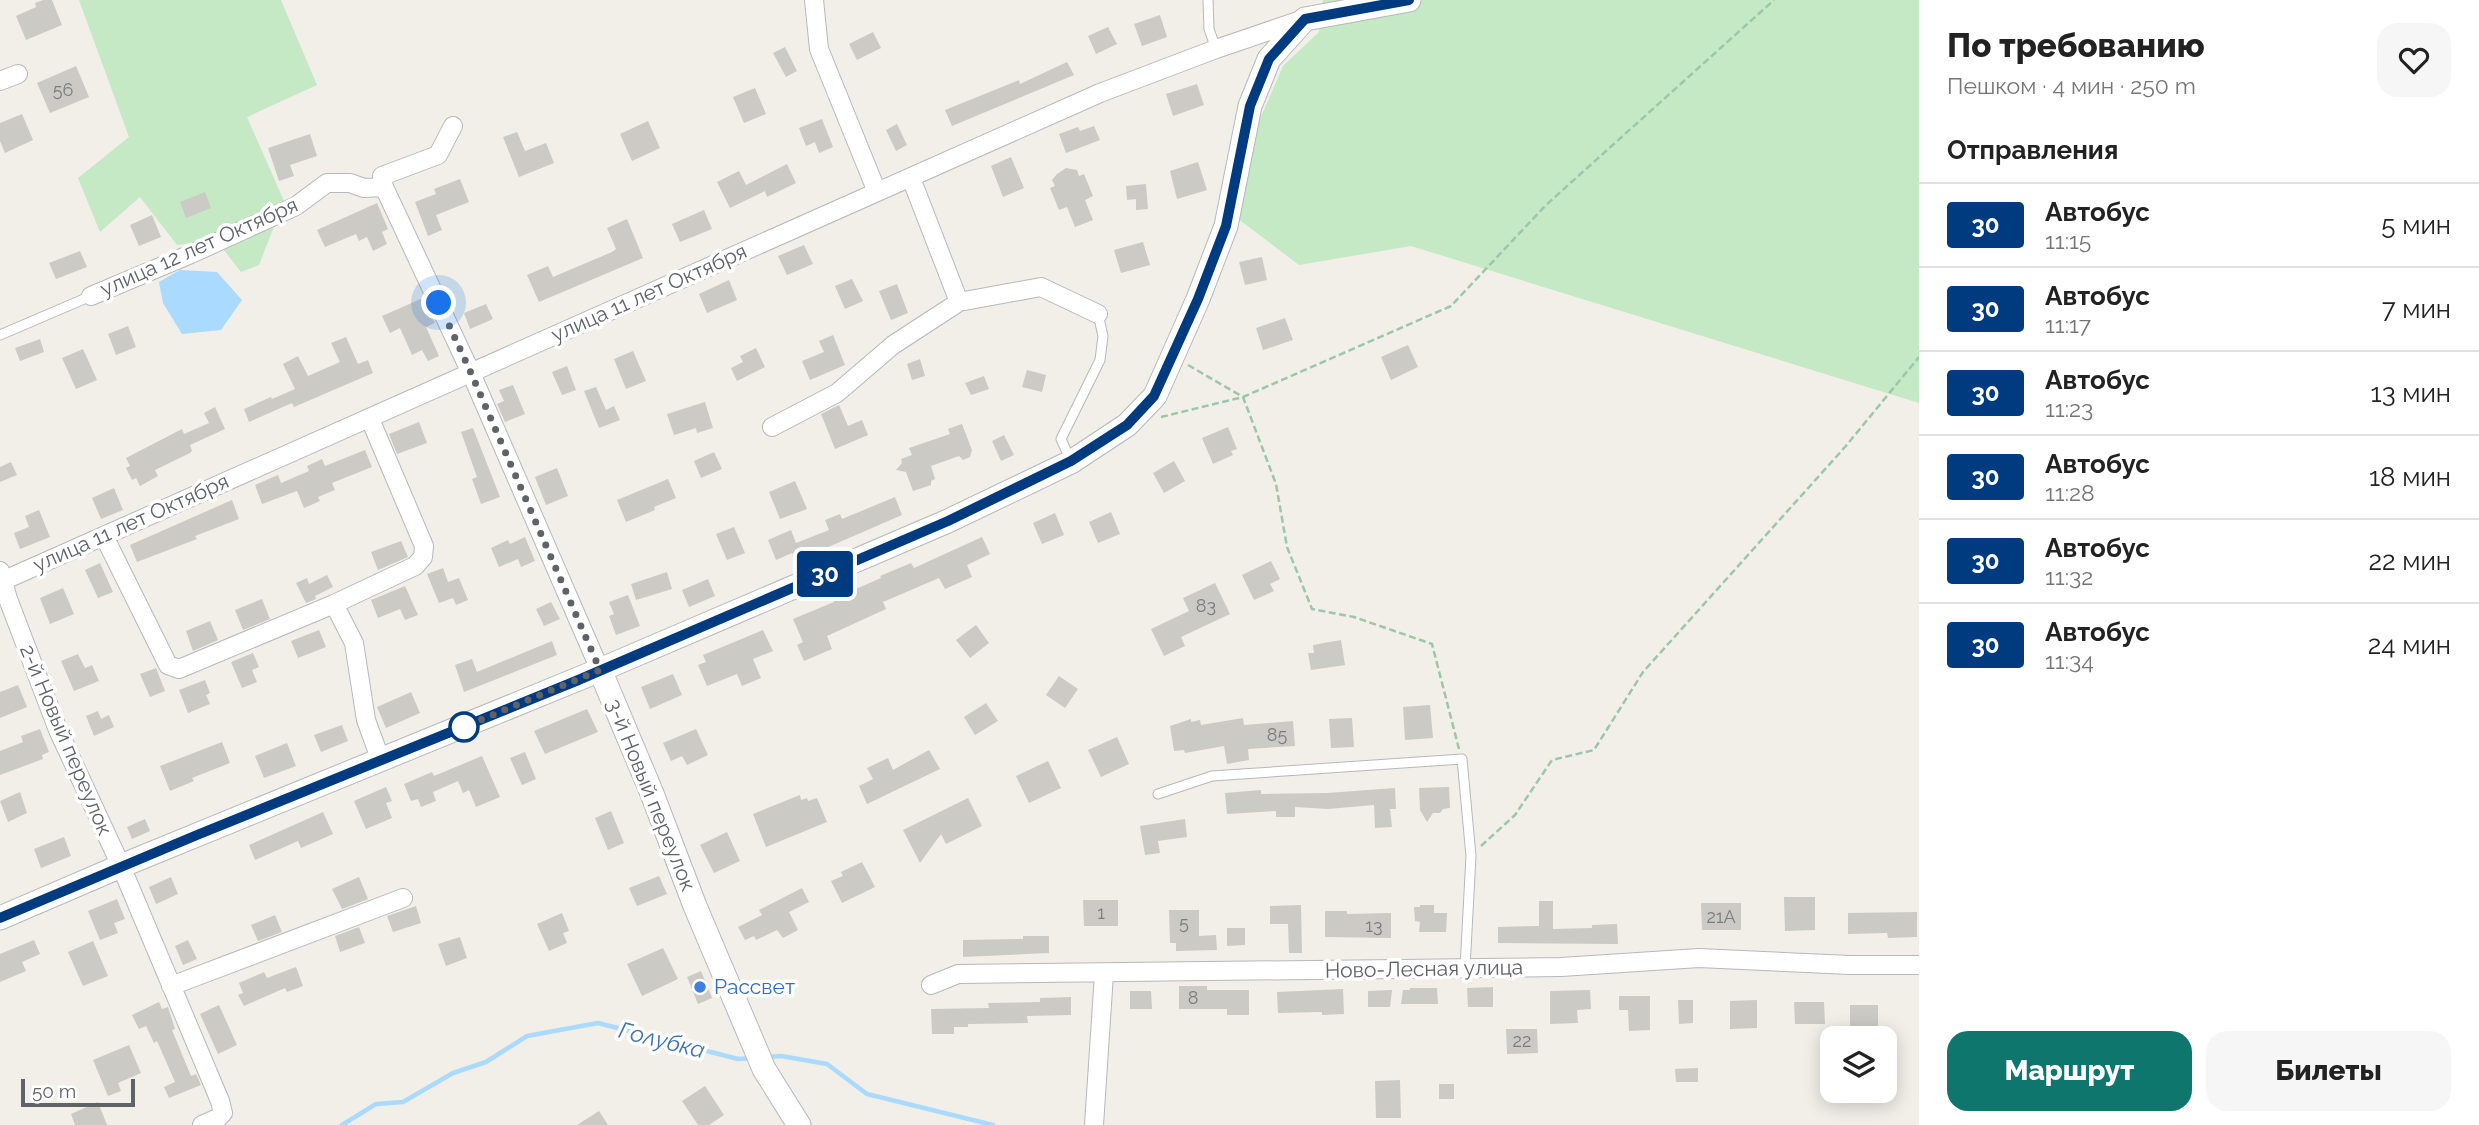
<!DOCTYPE html>
<html lang="ru">
<meta charset="utf-8">
<style>
body{margin:0;font-family:Raleway,sans-serif;background:#f6f6f6;color:#222;height:100vh;display:flex;flex-direction:column;font-size:26px;white-space:nowrap}
*{box-sizing:border-box;margin:0}
p{font-size:23px;color:#767676}
.icon{flex:none;width:38px;height:38px;fill:none;stroke:currentColor;stroke-width:2;stroke-linecap:round;stroke-linejoin:round}
.map{position:relative;flex:1;overflow:hidden}
.drawer{display:flex;flex-direction:column;background:#fff;width:560px}
.drawer>*{flex:none}
.badge{padding:0 14px;border-radius:5px;font-size:24px;line-height:46px}
.tools{position:absolute;left:1820px;top:1026px;display:grid;gap:14px}
.tools a{display:grid;place-items:center;width:77px;height:77px;border-radius:14px;background:#fff;box-shadow:0 4px 18px #0003;font-size:35px}
.scale{position:absolute;left:21px;bottom:18px;width:114px;box-sizing:border-box;padding-left:7px;border:4px solid #5f6368;border-top:0;font-size:19px;line-height:24px;white-space:nowrap;color:#5f6368;-webkit-text-stroke:5px #fff;paint-order:stroke}
.you{position:absolute;width:35px;height:35px;margin:-18px;border:5px solid #fff;border-radius:50%;background:#1a73e8;box-shadow:0 0 0 10px #1a73e833}
.map>.badge{position:absolute;translate:-50% -50%;box-shadow:0 0 0 4px #fff}
h2{padding:0 28px;font-size:26px;line-height:63px}
.round{display:grid;place-items:center;flex:none;width:74px;height:74px;border-radius:21px;background:#f6f6f6}
.summary{display:flex;align-items:center;justify-content:space-between;height:119px;padding:0 28px}
h1{font-size:33px;font-weight:800;line-height:52px}
.action{display:flex;gap:14px;margin-top:auto;padding:14px 28px}
.action a{flex:1;height:80px;border-radius:21px;background:#0f766e;color:#fff;font-size:28px;font-weight:800;line-height:80px;text-align:center}
.action a+a{background:#f6f6f6;color:#222}
ul{padding:0;list-style:none}
li{display:flex;align-items:center;gap:21px;height:84px;padding:0 28px;border-top:2px solid #e0e0e0}
li div{flex:1}
li b{display:block;font-size:26px}
li em{font-style:normal}
li .badge{min-width:77px;font-weight:700;text-align:center}
main{display:flex;flex:1;min-height:0}
.map>svg:first-child{display:block}
</style>
<main>
<div class="map">
<svg width="1919" height="1125" viewBox="0 0 1919 1125">
<rect width="100%" height="100%" fill="#f1efe8"/>
<path fill="#c5e8c5" d="M79,0H281L317,85L247,117L284,201L259,265L241,272L216,240L177,245L140,197L100,232L78,178L129,137Z
M1323,0H1919V403L1411,246L1299,265L1237,218L1253,135L1283,66L1319,32Z"/>
<path fill="#aadaff" d="M180,270L217,272L242,300L221,330L182,334L163,303L159,282Z"/>
<g fill="none" stroke-linecap="round" stroke-linejoin="round">
<path stroke="#aadaff" stroke-width="4.5" d="M768,1057L781,1056L827,1064L867,1094L993,1125
M342,1125L376,1104L403,1102L453,1073L486,1062L527,1036L598,1023L738,1059L753,1058"/>
</g>
<path fill="#cccac5" d="M43,0H52L62,25L26,40L16,16L36,7L35,3Z
M1160,15L1167,37L1142,46L1134,24Z
M1108,27L1117,44L1096,54L1088,36Z
M873,32L881,48L857,60L849,44Z
M785,47L797,71L786,77L773,53Z
M1067,62L1074,75L952,126L945,110L1019,80L1020,84Z
M76,66L89,97L50,113L37,83Z
M1197,84L1204,105L1173,116L1166,94Z
M755,88L766,114L744,123L733,97Z
M22,114L33,140L5,153L0,141V123Z
M822,119L833,147L819,153L815,142L806,146L799,128Z
M648,121L660,148L632,161L620,134Z
M897,124L907,145L896,151L886,130Z
M1094,126L1100,140L1066,153L1059,134L1078,127L1080,131Z
M517,132L525,151L546,143L554,163L519,177L503,137Z
M310,134L317,156L290,165L294,176L279,181L268,148Z
M1011,157L1024,188L1003,197L991,166Z
M1198,162L1207,190L1177,199L1170,171Z
M787,164L796,183L767,197L765,191L730,208L717,182L739,171L746,185Z
M1066,168L1077,170L1079,176L1084,174L1093,196L1085,200L1093,220L1075,227L1067,207L1059,210L1050,188L1055,186L1052,180L1057,174Z
M460,179L469,202L436,215L442,230L428,236L415,202L436,194L434,189Z
M1146,184L1148,209L1136,210V199L1127,200L1126,186Z
M205,192L211,208L186,218L180,202Z
M377,203L388,229L382,232L387,244L373,251L367,237L359,241L356,234L325,247L317,230Z
M704,210L712,229L680,242L672,224Z
M152,215L161,237L139,246L130,225Z
M627,219L643,258L539,302L527,275L548,266L553,277L612,252L616,249L607,228Z
M1143,242L1150,265L1121,273L1114,250Z
M804,245L813,264L787,275L778,256Z
M80,251L87,267L56,279L49,263Z
M1262,257L1267,280L1245,285L1239,262Z
M852,279L863,301L845,309L835,286Z
M729,280L737,300L707,313L699,294Z
M897,284L908,313L891,320L879,291Z
M423,298L435,323L426,327L439,356L428,361L422,350L412,355L400,328L390,333L382,316Z
M486,304L493,319L470,329L464,313Z
M1285,318L1293,340L1263,350L1256,328Z
M128,326L136,347L116,355L108,334Z
M833,335L845,365L810,380L802,361L824,352L819,341Z
M346,337L358,364L368,360L373,373L294,407L292,403L249,422L244,409L271,397L272,399L295,389L283,364L298,356L308,376L340,362L331,343Z
M40,339L44,352L20,361L15,348Z
M1408,345L1418,367L1391,380L1381,357Z
M756,348L765,367L737,381L731,368L743,362L740,356Z
M83,349L97,380L76,389L62,358Z
M633,351L646,381L626,389L614,359Z
M920,359L925,376L912,380L907,364Z
M567,366L576,390L562,395L552,372Z
M1027,370L1046,375L1042,392L1022,387Z
M984,376L989,389L971,395L965,383Z
M513,385L525,414L505,422L497,404L504,401L499,390Z
M596,387L606,410L614,406L620,420L599,428L584,391Z
M705,402L713,428L697,433L696,428L674,435L667,414Z
M839,405L848,426L862,420L868,435L835,449L821,414Z
M215,407L225,429L190,445L192,451L190,453L155,470L158,476L140,486L136,478L132,480L126,468L130,466L126,458L182,429L184,434L209,423L204,413Z
M419,422L427,443L397,454L389,434Z
M962,424L972,450L970,457L963,460L959,456L931,466L935,479L931,481V485L913,491L906,472L896,470L902,463L901,459L912,455L909,448L950,434L948,429Z
M1228,427L1237,449L1231,451L1233,455L1213,464L1202,438Z
M473,428L500,497L481,504L472,479L477,477L461,432Z
M1004,435L1014,455L1001,461L992,441Z
M365,450L372,467L332,483L335,490L318,497L320,501L304,508L297,491L262,504L255,485L278,475L281,483L309,471L307,466L322,459L325,466Z
M714,452L722,469L701,478L694,461Z
M1174,461L1185,481L1164,493L1153,473Z
M11,462L17,475L0,482V467Z
M557,468L568,496L546,505L535,477Z
M668,479L676,498L654,507L655,510L626,522L617,500Z
M795,481L807,509L780,519L769,492Z
M114,488L123,510L101,519L92,498Z
M895,497L902,515L796,561L792,553L776,560L768,540L791,530L796,543L829,530L825,520L840,514L842,519Z
M232,500L239,519L195,536L197,539L137,562L130,545Z
M39,510L50,537L20,549L14,533L29,527L25,516Z
M1111,512L1120,534L1098,543L1089,522Z
M1055,513L1064,535L1042,544L1033,523Z
M734,527L745,553L727,560L716,534Z
M525,537L535,561L521,567L518,559L499,567L491,548L508,540L510,544Z
M982,537L990,554L967,565L972,577L945,589L939,578L883,602L886,609L827,636L832,649L804,661L797,645L803,642L793,619L834,602L833,599L881,578L880,576L911,563L914,568Z
M401,541L408,557L378,570L371,552Z
M1271,561L1280,579L1270,584L1274,591L1254,600L1242,575Z
M100,563L113,592L98,598L85,570Z
M443,568L448,582L459,578L468,600L456,605L453,598L439,603L427,574Z
M667,572L672,589L636,600L631,584Z
M327,575L333,587L315,596L316,599L306,603L296,583L307,578L309,584Z
M708,579L715,596L689,607L682,590Z
M1215,583L1230,614L1181,637L1185,646L1164,656L1151,629L1189,611L1183,598Z
M405,586L418,615L405,620L400,609L378,618L371,600Z
M63,588L74,614L50,624L40,598Z
M628,595L640,626L616,635L609,616L614,614L609,602Z
M262,599L270,619L243,630L235,610Z
M551,602L560,619L544,626L536,609Z
M210,621L218,640L193,651L186,631Z
M976,625L989,643L970,658L956,640Z
M319,630L326,647L298,658L291,641Z
M763,630L773,651L753,659L761,678L742,686L737,674L707,686L698,665L706,662L703,655Z
M1341,640L1345,665L1311,670L1308,653H1314L1313,645Z
M552,641L557,655L464,692L455,665L472,659L477,672Z
M253,653L259,667L252,670L257,682L242,688L231,662Z
M78,654L85,668L92,665L99,681L74,691L61,661Z
M156,668L165,691L150,697L140,674Z
M673,674L682,695L650,709L641,687Z
M1059,676L1078,689L1065,708L1046,695Z
M205,680L210,693L206,695L210,704L188,713L179,690Z
M18,685L27,707L0,718V692Z
M411,692L420,713L386,728L377,707Z
M986,703L998,721L975,735L964,717Z
M1430,705L1433,738L1405,740L1403,707Z
M587,709L598,732L545,754L534,731Z
M98,711L101,719L109,715L114,727L94,736L86,716Z
M1243,718L1244,725L1293,721L1295,746L1248,749L1249,760L1227,764L1224,746L1185,753L1184,750L1174,751L1170,726L1191,719V722L1200,720L1201,725Z
M1352,718L1354,747L1331,748L1329,719Z
M342,725L348,741L321,752L314,735Z
M40,729L49,752L42,755L43,759L0,775V751L23,742L21,736Z
M696,729L708,755L687,765L682,756L671,761L663,743Z
M1117,737L1129,764L1101,777L1088,750Z
M222,742L230,763L192,778L194,781L170,791L160,766Z
M287,743L296,766L264,778L255,756Z
M929,750L940,769L867,804L859,786L873,779L867,768L888,758L893,770Z
M525,752L536,779L522,785L510,758Z
M482,756L500,797L476,807L469,790L463,793L458,781L433,792L436,801L421,807L418,799L411,801L404,784L432,772L434,776Z
M1048,761L1061,788L1029,803L1016,776Z
M386,787L392,801L386,803L392,818L366,829L354,801Z
M1449,787L1450,808L1443,809L1440,813H1433L1427,822L1420,810L1419,788Z
M1395,788L1396,809H1390L1392,827L1375,828L1374,805L1328,809L1295,807V817H1276V811L1227,814L1225,793L1261,790V794L1327,793Z
M20,792L27,813L8,822L0,801Z
M800,795L801,800L807,798L808,801L817,798L827,822L766,847L753,814Z
M968,798L982,826L946,844L941,834L920,863L903,830Z
M611,811L624,843L608,850L595,818Z
M323,812L333,834L301,848L298,841L255,860L249,845Z
M145,819L150,831L132,839L127,827Z
M1185,819L1187,837L1158,841L1160,853L1145,855L1140,826Z
M727,832L740,861L714,873L700,845Z
M64,837L71,856L41,868L34,849Z
M862,862L875,887L842,903L831,881L843,876L841,872Z
M659,876L667,894L637,906L629,888Z
M171,877L178,894L156,904L149,887Z
M359,877L368,899L342,909L332,889Z
M802,888L809,902L789,912L798,930L783,938L777,930L756,940L754,936L745,940L738,927L762,915L759,910Z
M1784,897H1815V930L1785,931Z
M117,899L125,919L114,923L118,933L100,940L88,911Z
M1083,900H1118V926H1084Z
M1539,901H1553V929L1592,928V925L1617,924L1618,944L1498,943V927L1539,926Z
M1701,903H1741V930H1702Z
M1301,905L1302,953H1289L1288,924H1270V906Z
M1420,905H1434V913H1447L1446,932H1419L1420,922L1415,921L1414,907H1420Z
M416,906L421,923L393,932L387,916Z
M1169,910H1199V936L1216,935L1217,950L1176,951V943H1170Z
M1325,911H1347V914L1391,913V938L1325,937Z
M1917,912V937L1888,938L1887,933L1848,934V913Z
M562,913L569,931L563,933L567,943L549,951L537,924Z
M275,915L282,932L258,941L251,925Z
M359,927L365,943L340,952L335,936Z
M1227,928H1245V945L1227,946Z
M1023,936H1049V953L963,957V940L1023,939Z
M460,937L467,958L446,966L438,944Z
M34,940L40,954L22,962L26,971L0,982V954Z
M188,940L197,959L183,965L175,946Z
M93,941L108,976L83,986L68,952Z
M663,948L678,979L642,996L627,964Z
M296,967L303,986L287,992L285,988L244,1006L238,995L243,993L239,983L264,972L267,978Z
M701,971L712,998L698,1004L687,977Z
M1179,986H1207V990H1249V1015H1227V1009H1179Z
M1493,987V1007H1468L1467,988Z
M1410,988H1437L1438,1004H1401L1403,990H1410Z
M1343,989L1344,1014L1322,1015V1012L1278,1013L1277,992Z
M1392,990L1390,1007H1368V991Z
M1590,990L1591,1009L1577,1010L1578,1023L1550,1024V991Z
M1130,991H1151L1152,1009H1130Z
M1619,996H1650V1030L1629,1031L1628,1010H1619Z
M1071,997V1015L1027,1016L1028,1023L968,1024V1027H954V1034H932L931,1009L989,1008L988,1003L1040,1002V998Z
M1678,1000H1693V1023L1679,1024Z
M1757,1000V1028L1730,1029V1001Z
M159,1002L162,1009L168,1007L175,1029L172,1030L191,1076L196,1074L201,1085L169,1098L164,1087L175,1082L157,1041L154,1043L146,1026L139,1029L132,1015Z
M1794,1002H1824L1825,1024H1795Z
M219,1005L237,1045L218,1054L200,1014Z
M1850,1005H1878V1029L1850,1030Z
M1506,1029H1537L1538,1053L1507,1054Z
M129,1045L141,1073L118,1083L121,1091L108,1096L93,1060Z
M1698,1068V1082H1676L1675,1069Z
M1400,1080L1401,1118H1376L1375,1081Z
M1439,1084H1454V1099H1439Z
M705,1086L724,1115L709,1125H698L682,1101Z
M98,1102L107,1125H75L71,1114Z
M599,1111L608,1125H577Z"/>
<g fill="none" stroke-linecap="round" stroke-linejoin="round">
<defs>
<path id="service" d="M1208,0L1209,29L1216,49
M0,335L91,296
M1071,461L1061,439L1100,360L1103,336L1098,314
M1158,794L1212,776L1462,759L1471,856L1465,968"/>
<path id="minor" d="M814,0L819,49L877,192
M0,81L18,74
M453,126L438,155L382,176L384,187L471,373L600,670
M91,296L191,254L296,206L327,183H350L364,188L384,187
M959,302L1041,287L1098,314
M772,427L837,393L893,345L959,302L911,178
M104,536L168,665L179,669L334,604L415,566L423,557L424,546L370,419
M0,571L8,599L58,730L121,866L220,1101L223,1113L218,1118L202,1125
M0,582L1100,93L1216,49L1304,19
M334,604L354,643L366,720L381,761
M931,985L958,974L1561,967L1699,958L1850,965H1919
M171,986L403,898
M1094,1125L1104,974"/>
<path id="tertiary" d="M1305,19L1409,0
M600,670L651,791L695,906L764,1069L799,1125
M0,918L121,866L600,670L948,521L1071,462L1127,425L1155,396L1198,299L1226,226L1250,106L1269,59L1305,19"/>
</defs>
<use href="#service" stroke="#b5b8bc" stroke-width="11"/>
<use href="#minor" stroke="#b5b8bc" stroke-width="20"/>
<use href="#tertiary" stroke="#b5b8bc" stroke-width="25"/>
<path stroke="#9cc7a9" stroke-width="2.5" stroke-dasharray="7 3.5" stroke-linecap="butt" d="M1188,365L1243,397L1276,484L1287,547L1312,609L1354,617L1432,644L1459,749
M1161,417L1243,397L1451,306L1546,205L1774,0
M1481,846L1515,815L1552,760L1594,750L1643,672L1845,447L1919,357"/>
<use href="#service" stroke="#fff" stroke-width="9"/>
<use href="#minor" stroke="#fff" stroke-width="18"/>
<use href="#tertiary" stroke="#fff" stroke-width="23"/>
</g>
<g fill="none" stroke-linecap="round" stroke-linejoin="round">
<defs>
<path id="line" d="M0,918L197,835L576,681L948,521L1071,461L1127,425L1154,396L1198,299L1226,226L1250,106L1269,59L1305,19L1409,0"/>
</defs>
<use href="#line" stroke="#fff" stroke-width="16"/>
<use href="#line" stroke="#003b80" stroke-width="10"/>
<path stroke="#5f6368" stroke-width="7" stroke-dasharray="0 12.6" d="M439,303L471,373L600,670L454,731L464,727"/>
</g>
<circle fill="#fff" stroke="#003b80" stroke-width="3.5" cx="464" cy="727" r="14"/>
<circle fill="#3f7fe0" stroke="#fff" stroke-width="2.5" cx="700" cy="987" r="7"/>
<g text-anchor="middle" stroke-width="7" stroke-linejoin="round" paint-order="stroke">
<g font-size="18" fill="#7a7d7f">
<text x="63" y="96">56</text>
<text x="1206" y="612">83</text>
<text x="1277" y="741">85</text>
<text x="1101" y="919">1</text>
<text x="1721" y="923">21А</text>
<text x="1184" y="929">5</text>
<text x="1374" y="932">13</text>
<text x="1193" y="1004">8</text>
<text x="1522" y="1047">22</text>
</g>
<g font-size="21" fill="#5f6368" stroke="#fff">
<text transform="translate(199 247) rotate(-24)" y="7">улица 12 лет Октября</text>
<text transform="translate(649 293) rotate(-24)" y="7">улица 11 лет Октября</text>
<text transform="translate(131 523) rotate(-24)" y="7">улица 11 лет Октября</text>
<text transform="translate(66 740) rotate(67)" y="7">2-й Новый переулок</text>
<text transform="translate(651 795) rotate(68)" y="7">3-й Новый переулок</text>
<text transform="translate(1424 969) rotate(-1)" y="7">Ново-Лесная улица</text>
</g>
<g font-size="21" fill="#366cbe" stroke="#fff" text-anchor="start">
<text x="714" y="994">Рассвет</text>
</g>
<g font-size="23" font-style="italic" fill="#4174aa" stroke="#fff">
<text transform="translate(662 1040) rotate(14)" y="8">Голубка</text>
</g>
</g>
</svg>
<div class="tools">
<a><svg class="icon" aria-label="layers" viewBox="0 0 24 24"><path d="M12 4l9 5-9 5-9-5zM3 14l9 5 9-5"/></svg></a>
</div>
<div class="scale">50 m</div>
<div class="you" style="left:439px;top:303px"></div>
<b class="badge" style="left:825px;top:574px;background:#003b80;color:#fff">30</b>
</div>
<section class="drawer">
<div class="summary"><div><h1>По требованию</h1><p>Пешком · 4 мин · 250 m</p></div><a class="round"><svg class="icon" aria-label="heart" viewBox="0 0 24 24"><path d="M12 20l-8-8c-3-5 5-10 8-4 3-6 11-1 8 4z"/></svg></a></div>
<h2>Отправления</h2>
<ul>
<li><span class="badge" style="background:#003b80;color:#fff">30</span><div><b>Автобус</b><p>11:15</p></div><em>5 мин</em></li>
<li><span class="badge" style="background:#003b80;color:#fff">30</span><div><b>Автобус</b><p>11:17</p></div><em>7 мин</em></li>
<li><span class="badge" style="background:#003b80;color:#fff">30</span><div><b>Автобус</b><p>11:23</p></div><em>13 мин</em></li>
<li><span class="badge" style="background:#003b80;color:#fff">30</span><div><b>Автобус</b><p>11:28</p></div><em>18 мин</em></li>
<li><span class="badge" style="background:#003b80;color:#fff">30</span><div><b>Автобус</b><p>11:32</p></div><em>22 мин</em></li>
<li><span class="badge" style="background:#003b80;color:#fff">30</span><div><b>Автобус</b><p>11:34</p></div><em>24 мин</em></li>
</ul>
<div class="action"><a>Маршрут</a><a>Билеты</a></div>
</section>
</main>
